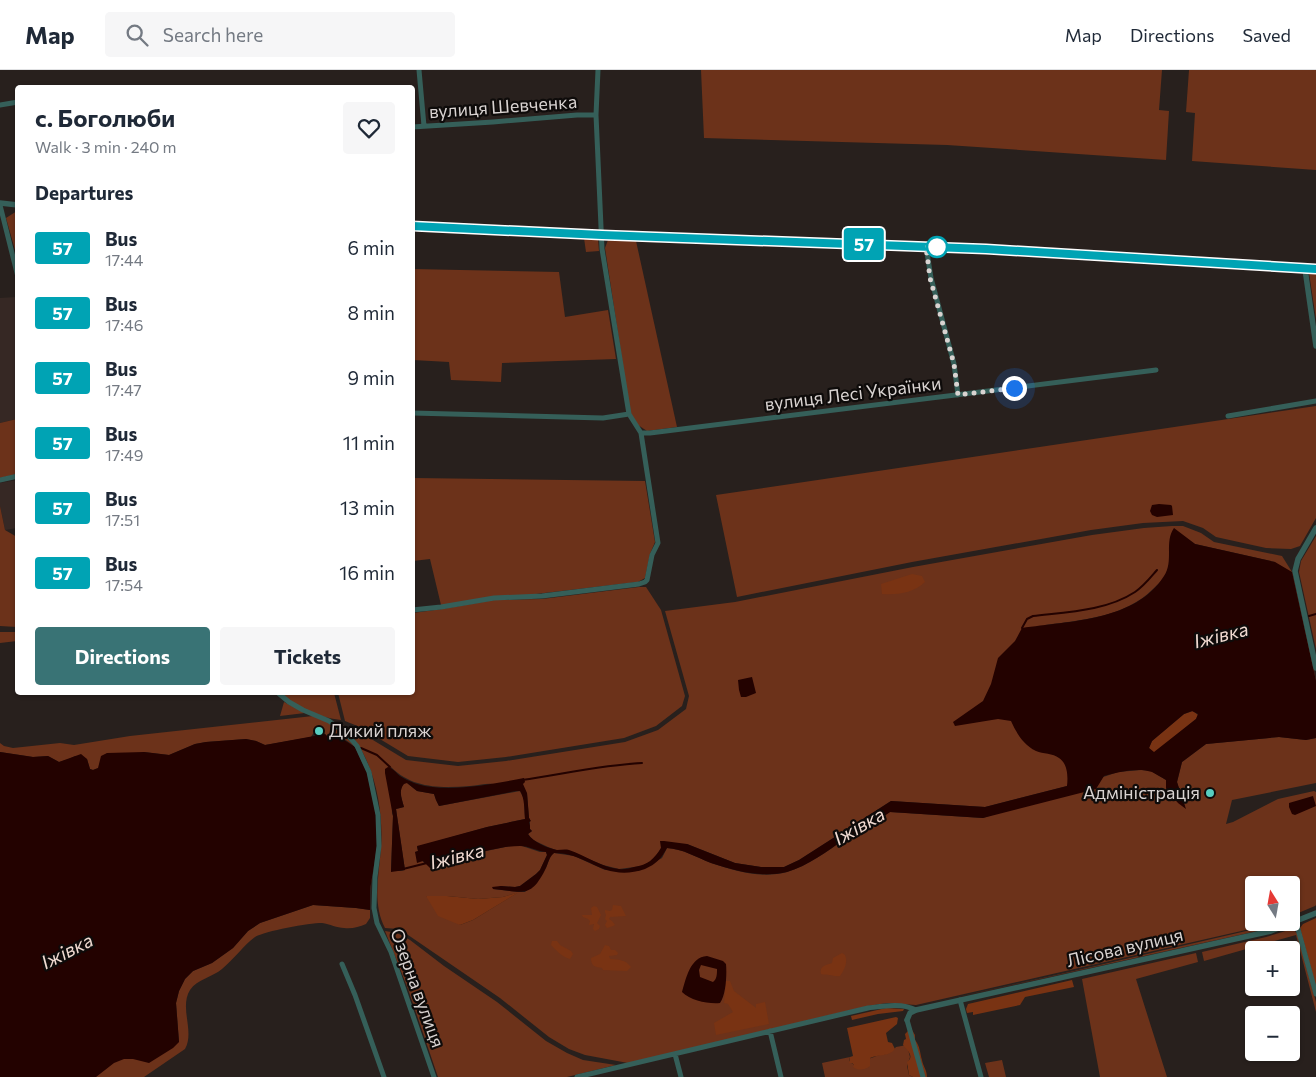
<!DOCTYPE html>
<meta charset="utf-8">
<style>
body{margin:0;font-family:Commissioner,sans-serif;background:#f6f6f7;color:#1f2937;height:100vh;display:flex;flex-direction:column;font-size:19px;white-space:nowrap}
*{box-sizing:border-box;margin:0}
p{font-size:16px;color:#747a83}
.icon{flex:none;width:28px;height:28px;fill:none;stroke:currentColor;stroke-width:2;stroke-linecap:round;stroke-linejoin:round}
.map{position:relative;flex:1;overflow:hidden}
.details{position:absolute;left:15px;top:15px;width:400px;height:610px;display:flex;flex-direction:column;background:#fff;border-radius:5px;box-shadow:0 1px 4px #0004}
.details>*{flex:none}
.badge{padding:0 10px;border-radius:4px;font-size:18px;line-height:32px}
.needle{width:32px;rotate:349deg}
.fabs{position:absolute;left:1245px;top:806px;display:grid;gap:10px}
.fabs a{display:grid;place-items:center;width:55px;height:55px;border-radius:5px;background:#fff;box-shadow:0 1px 4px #0004;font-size:25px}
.you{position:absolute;width:25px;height:25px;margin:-12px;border:4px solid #fff;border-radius:50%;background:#1a73e8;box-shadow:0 0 0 8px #1a73e833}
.map>.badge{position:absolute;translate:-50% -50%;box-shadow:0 0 0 2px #fff}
h2{padding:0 20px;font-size:19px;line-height:45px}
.round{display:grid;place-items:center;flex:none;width:52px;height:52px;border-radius:5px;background:#f6f6f7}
.headline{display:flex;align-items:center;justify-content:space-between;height:85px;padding:0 20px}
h1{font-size:24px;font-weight:700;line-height:38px}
.button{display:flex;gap:10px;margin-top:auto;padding:10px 20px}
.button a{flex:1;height:58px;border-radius:5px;background:#397375;color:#fff;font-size:20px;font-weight:700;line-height:58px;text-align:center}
.button a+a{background:#f6f6f7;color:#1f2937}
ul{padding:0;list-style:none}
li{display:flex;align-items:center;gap:15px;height:65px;padding:0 20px}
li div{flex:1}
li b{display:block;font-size:19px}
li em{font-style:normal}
li .badge{min-width:55px;font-weight:700;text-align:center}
header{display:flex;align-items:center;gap:30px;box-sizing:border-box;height:70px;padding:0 25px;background:#fff;border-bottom:1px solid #e0e1e3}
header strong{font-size:24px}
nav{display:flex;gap:28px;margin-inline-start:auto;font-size:18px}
.search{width:350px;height:45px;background:#f6f6f7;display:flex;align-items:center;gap:12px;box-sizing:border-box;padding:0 18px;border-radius:5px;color:#747a83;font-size:19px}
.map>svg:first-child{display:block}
</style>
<header>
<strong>Map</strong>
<div class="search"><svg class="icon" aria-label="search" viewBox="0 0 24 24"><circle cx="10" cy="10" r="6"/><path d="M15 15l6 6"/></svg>Search here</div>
<nav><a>Map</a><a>Directions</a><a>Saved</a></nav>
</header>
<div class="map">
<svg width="1316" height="1007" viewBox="0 0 1316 1007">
<rect width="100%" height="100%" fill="#28201d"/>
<path fill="#362824" d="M16,227L18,234L17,349L0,353V228Z
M17,410V458L5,460L0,436V413Z"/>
<path fill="#6c321a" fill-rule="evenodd" d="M701,0H1162L1159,40L1169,41L1166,90L947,75L704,68Z
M1189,0H1316V100L1192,91L1195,43L1186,42Z
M17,141V187L6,148Z
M584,168L598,169L599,181L586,182Z
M608,170L636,171L677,357L647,361L638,355L630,342L605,178Z
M412,199L559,202L565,247L608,240L616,289L502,293L501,312L451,310L449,292L413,290Z
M1309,203H1316V249Z
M1316,336V448L1300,476L1291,479L1266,478L1216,467L1203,458L1183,451L1143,453L1091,460L912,492L737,527L716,425Z
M17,349V404L0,408V353Z
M413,408L645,411L655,472L650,484L645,508L638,512L441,535L430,489L413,491Z
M0,436L5,460L17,467V557L0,556Z
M1172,456H1183L1201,463L1214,472L1282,486L1292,502L1316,611L1275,492L1195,474L1174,459L1179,490C1171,499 1163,510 1153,519C1125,547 1082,550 1045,555L1085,699L1067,716L985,737L891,731L799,790L784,797H761L735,793L687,774L661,778L654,790L642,796L619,799L603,795L567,780H556L548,777L533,770L528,764L532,761L530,759V749L529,748L527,723C516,720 504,715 493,714C486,713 477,716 470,716C441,718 413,719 391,697L392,743L393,746L391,801H401L405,800L396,739L404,737C402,729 398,721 404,713H407L417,721L434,724L436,730L439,736L520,721L524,729L525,749L487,757L417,777L418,781L415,782L425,794L510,776H522L540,782H546L547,785L540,800L536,804L520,816L515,817L501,816L493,819L519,822H525L546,798L551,785L554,783L574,786L605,800L638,801L662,788L667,778C683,779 696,787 711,793C735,801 762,809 787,802C808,796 827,781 845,769L848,770L890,742L983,748L1118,702L1141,700L1151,701L1166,710V718L1185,737L1177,712L1182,692L1206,674L1279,667L1306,670L1316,668V713L1232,730L1226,754L1233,752L1278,729L1314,721L1316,722V835L1315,836L1291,846V815H1254V852L1276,853L916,935L887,933L868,936L628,993L585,985L569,979L549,967L500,928L411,867L399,859L385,858C372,834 379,804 381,778C384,738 373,679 339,654L358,661L406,690L458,696L506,691L625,672L658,660L686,639L689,626L665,541L735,532L913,497L1092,465L1144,458ZM517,823L473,850L460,855L426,826H447L478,829L503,827Z
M1316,466V579L1299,502L1301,491Z
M639,517H646L661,540L685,626L682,636L656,656L624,668L506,687L458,692L408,686L360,657L345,651L338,623L412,622L413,543L442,539L494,530L542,529Z
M0,562H17V571L0,573Z
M280,623H334L341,650C319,648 296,637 280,623Z
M284,632L305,643L280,646Z
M313,646C330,651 343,663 355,677C351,674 346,669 341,668C329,664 330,673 321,658L316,659L311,667L265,675L256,671L246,669L206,672L195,674L169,685L144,682L93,700L90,699L87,689L75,686L69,689L59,692L48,686L33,687L0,682V673L4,676L13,678L60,673L74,675L130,666Z
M372,806L370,820V848L366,854C359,857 352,859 344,858C337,858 330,854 322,853C309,853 265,861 255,867C244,875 233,890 222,899C213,907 197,909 190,920C179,938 195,961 185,979L144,1007H27L179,972L176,933L179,921L185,909L193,901L212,893L233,878L248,861L260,853L313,835L356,838L370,840L365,831Z
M1281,853H1286L1275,857L1244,864L922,935L1074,901Z
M1292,859L1297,863L1316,932V942L1296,865L1204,891L1202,882L1266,867Z
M385,861L397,863L410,870L444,896L497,932L546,971L567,983L583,990L616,995L567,1007H438L408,919Z
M1196,883L1198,892L1136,909L1167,1007H1100L1082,909Z
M907,975L910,987L907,996L909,1005L913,1007H825L822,993L850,987L849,991L854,995C860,992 867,989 874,987C882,983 890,986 896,977Z
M1002,990L1006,1007H989L985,993Z"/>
<path fill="#793313" d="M912,504L922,506L925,512C913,523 898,525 882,524L881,514Z
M1193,641L1198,645L1196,649L1154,683L1149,678L1152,671L1184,644Z
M519,822L473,850L460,855L438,846L426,826H447L478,829L503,827Z
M613,835L621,836L626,846L610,847L609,849L612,851L615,855L613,856L607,858L605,855L607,851L605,849L606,845L605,842V840L610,841L612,840Z
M594,836L597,837L601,845L597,853L600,856L599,859L595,861L593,859L594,854L589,855L590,851L588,849L583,847L582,845H592L591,838Z
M1316,848V917L1300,858L1303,854Z
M552,871H557L560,875L571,881L573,884L570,889C562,887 556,880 551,875Z
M605,875L609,876L611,880H615L618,883L617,885L609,886L610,889C619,890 625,889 631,897L627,901L603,900L602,898C595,897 591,896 591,888L600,884Z
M842,883L845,885C848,892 845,899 840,906C835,907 834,905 829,905C826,904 824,905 821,904C819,896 826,895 832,893L833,888Z
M1072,910L1074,917L1025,927L1020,935L973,945V942L967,943L966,939L968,934Z
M726,911H730L734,921L756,938V934L765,932L769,954L716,965L714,953L733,942L728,934L724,933Z
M886,938L904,939L903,941L878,944L852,950L851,946Z
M896,947L898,948L897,954L886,963L888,972L892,973L895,979C889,987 879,984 870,988V996C865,1000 859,1001 853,997L854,995L852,993H849L850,987L853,986L847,958Z
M912,960L915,965V970C920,976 920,983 922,990C923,996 927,1000 927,1007H913L909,1005L907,992C915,986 907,980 903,975L904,970L906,969L905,964L908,961Z"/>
<path fill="#230200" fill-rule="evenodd" d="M1159,434L1171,435L1172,436L1173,445L1157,447L1152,445L1150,441L1152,435Z
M1174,458L1195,474L1275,492L1292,502L1316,611V668L1306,670L1279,667L1206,674L1182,692L1177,712L1186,739L1178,733L1166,718V710C1161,707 1156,704 1152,702C1139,697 1117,702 1104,706L1096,719L983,748L890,742L848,771L847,769H845C827,781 808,796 787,802C762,808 735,801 711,793C696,787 683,779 667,778C661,789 656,794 645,799C604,813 589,783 554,783C549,787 548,794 545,800C530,830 521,821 493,819L492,817L501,816L515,817L520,816L536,804L540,800L547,785L546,782C537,781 529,776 520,776C494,776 455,790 430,798L423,791L417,793L415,782L418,781L417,776L487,757L525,749C524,739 525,729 520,721H516L439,736L436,730L434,724L417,721L407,713L404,714C398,721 402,729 404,737L396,739L405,800L391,802L393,746L385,703V699L388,697C393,698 396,703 400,706C404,709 410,711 414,713C445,724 493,714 524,708L525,712L523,714L527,723L529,748L531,751L529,752L530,756V759L532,761L528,764C533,772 547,778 557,780C561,780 565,779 569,780C585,785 602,798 619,799C624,800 630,798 634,797C648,795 654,789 661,778L660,771H664L687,774L735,793L761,797H784L799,790L891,731L985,737L1067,716C1068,707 1068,694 1059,688C1053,683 1043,684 1036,681C1023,674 1017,664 1011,651L998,649L955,656L953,652L983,631L991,614L998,588L1015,571L1022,558C1069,551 1136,551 1164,506C1174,491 1164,472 1174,458ZM1192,641L1198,644L1196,649L1154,682L1149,678L1152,671L1184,644Z
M752,607L756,623L746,627H741L739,620L738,610Z
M325,664L329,668H341L355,677L367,703L376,745L377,776L370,820V840L356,838L313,835L260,853L248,861L233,878L212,893L193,901L185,909L179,921L176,933L179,972L173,978L149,993L133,989H124L114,993L96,1007H0V682L33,687L48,686L59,692L81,684L87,689L90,699L93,700L98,698L101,686L107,683L144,682L169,685L195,674L206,672L246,669L256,671L265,675Z
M1313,726L1316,736L1295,745L1292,744L1289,737V733Z
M707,886L723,891L726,894C727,904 726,925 720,933C708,934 691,931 682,922C686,909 690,887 707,886ZM701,895L717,899C717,904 717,909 713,912L700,907L699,900Z"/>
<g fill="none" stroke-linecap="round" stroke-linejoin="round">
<path stroke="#230200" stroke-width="2" d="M1309,546L1316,544
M1022,558L1027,549L1033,546C1067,542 1106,541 1135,522C1144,516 1150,508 1157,500
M361,678L377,685L390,697
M522,710C563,704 602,695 642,693
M403,799L427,793"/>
<path stroke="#355f59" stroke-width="5" d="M419,0L424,56
M598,0L596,45L602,179L629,344
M0,35L18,32
M412,57L493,52L577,45H596
M0,135L18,207
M926,176L931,208L954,294L958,325
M412,343L603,348L629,344L641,363H650L1156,300
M1228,346L1316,331
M0,410L18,406
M412,540L441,537L494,528L542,526L639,514L645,512L647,510L652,485L658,473L641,363
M277,622L289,632L303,640L329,651L346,663L357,676L369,702L378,745L379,776L375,807L374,838L377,853L391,882L434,1007
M1296,852L1316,924
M342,894L355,925L384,1007
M960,930L981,1007
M907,950L923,1007
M770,961L781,1007
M675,984L681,1007
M577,1007L868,938C885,936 901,933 916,940"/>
<path stroke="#355f59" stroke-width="5.5" d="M0,133L18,135
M412,156L602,165L1020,181L1316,199
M1305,199L1316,276
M1316,458L1298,489L1295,501L1316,598
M907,950L910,943L916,940L1271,861L1316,843"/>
</g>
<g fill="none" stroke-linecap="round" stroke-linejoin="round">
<defs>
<path id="line" d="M412,156L602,165L986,179L1316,199"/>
</defs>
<use href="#line" stroke="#fff" stroke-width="11"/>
<use href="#line" stroke="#00a3b4" stroke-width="8"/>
<path stroke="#d9d3d1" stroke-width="5" stroke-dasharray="0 9" d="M937,177L926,176L930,208L954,294L958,325L1014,318"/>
</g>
<circle fill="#fff" stroke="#00a3b4" stroke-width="2.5" cx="937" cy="177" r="10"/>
<g fill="#58cec0" stroke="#0e0b0a" stroke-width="2">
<circle cx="319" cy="661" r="5"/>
<circle cx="1210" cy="723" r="5"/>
</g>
<g text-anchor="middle" stroke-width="4.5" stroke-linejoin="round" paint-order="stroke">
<g font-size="18" fill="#d9d3d1" stroke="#0e0b0a">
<text transform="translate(503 37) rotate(-4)" y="6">вулиця Шевченка</text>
<text transform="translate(853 324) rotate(-7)" y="6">вулиця Лесі Українки</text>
<text transform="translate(1125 878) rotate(-13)" y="6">Лісова вулиця</text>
<text transform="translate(417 918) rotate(70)" y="6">Озерна вулиця</text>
</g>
<g font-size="18" fill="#d9d3d1" stroke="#0e0b0a" text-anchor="start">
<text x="329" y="667">Дикий пляж</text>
<text x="1200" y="729" text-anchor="end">Адміністрація</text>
</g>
<g font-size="19" font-style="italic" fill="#f0dad1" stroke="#0e0b0a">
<text transform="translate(1221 565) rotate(-14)" y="7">Іжівка</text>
<text transform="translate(859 756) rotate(-30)" y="7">Іжівка</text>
<text transform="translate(457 786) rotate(-14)" y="7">Іжівка</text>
<text transform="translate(67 881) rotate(-27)" y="7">Іжівка</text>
</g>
</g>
</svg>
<div class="fabs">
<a><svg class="needle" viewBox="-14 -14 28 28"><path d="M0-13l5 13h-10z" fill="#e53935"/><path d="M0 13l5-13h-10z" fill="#747a83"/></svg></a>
<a>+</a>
<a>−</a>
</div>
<div class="you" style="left:1014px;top:318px"></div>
<b class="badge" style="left:864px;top:174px;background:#00a3b4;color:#fff">57</b>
<section class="details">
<div class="headline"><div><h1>с. Боголюби</h1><p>Walk · 3 min · 240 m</p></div><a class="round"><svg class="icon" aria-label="heart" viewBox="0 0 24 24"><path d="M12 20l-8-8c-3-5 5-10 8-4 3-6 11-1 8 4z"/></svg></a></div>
<h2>Departures</h2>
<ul>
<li><span class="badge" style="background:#00a3b4;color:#fff">57</span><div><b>Bus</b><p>17:44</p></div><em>6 min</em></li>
<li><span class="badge" style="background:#00a3b4;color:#fff">57</span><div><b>Bus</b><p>17:46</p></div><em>8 min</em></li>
<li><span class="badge" style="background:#00a3b4;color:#fff">57</span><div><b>Bus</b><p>17:47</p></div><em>9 min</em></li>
<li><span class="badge" style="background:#00a3b4;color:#fff">57</span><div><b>Bus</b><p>17:49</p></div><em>11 min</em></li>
<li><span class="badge" style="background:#00a3b4;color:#fff">57</span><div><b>Bus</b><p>17:51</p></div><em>13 min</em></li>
<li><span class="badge" style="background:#00a3b4;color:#fff">57</span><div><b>Bus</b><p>17:54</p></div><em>16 min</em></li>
</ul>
<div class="button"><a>Directions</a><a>Tickets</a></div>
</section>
</div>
